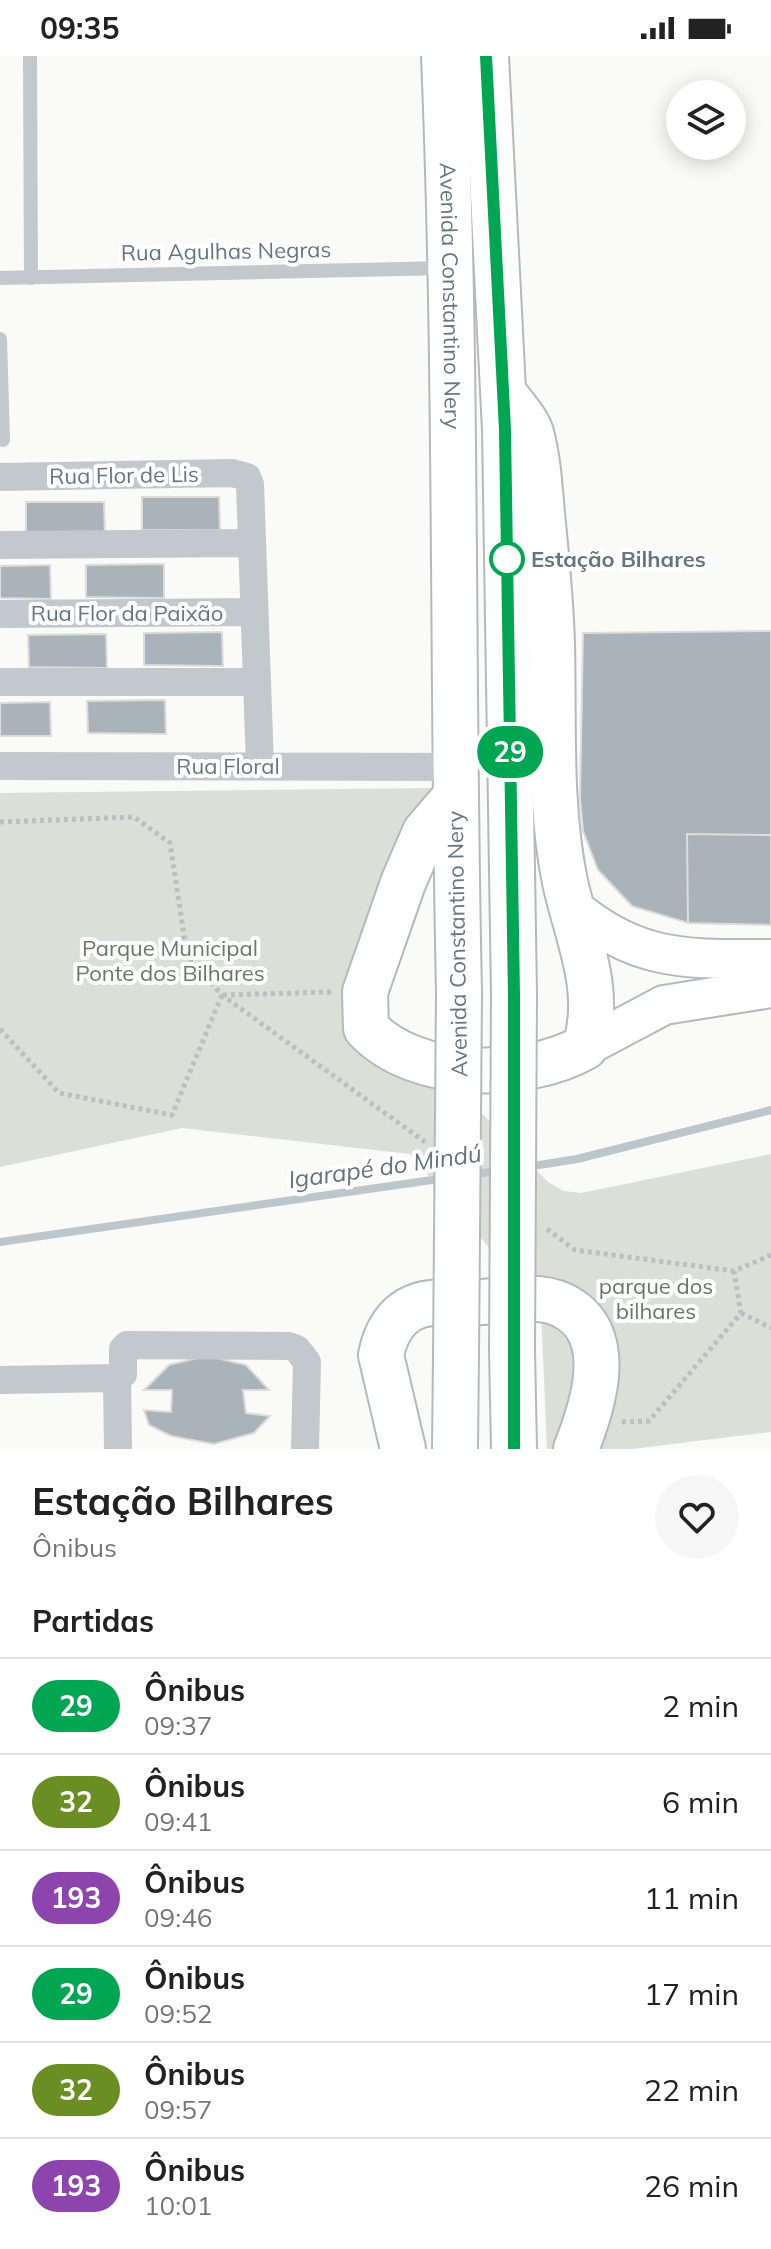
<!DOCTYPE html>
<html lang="pt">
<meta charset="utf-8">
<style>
body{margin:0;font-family:Mulish,sans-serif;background:#f6f6f6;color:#222;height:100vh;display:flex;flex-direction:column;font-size:30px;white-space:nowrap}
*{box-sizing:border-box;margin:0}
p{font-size:26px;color:#767676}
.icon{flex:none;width:44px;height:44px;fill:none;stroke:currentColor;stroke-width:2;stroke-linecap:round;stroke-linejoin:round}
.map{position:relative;height:1393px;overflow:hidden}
.sheet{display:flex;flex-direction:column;background:#fff;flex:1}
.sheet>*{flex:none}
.badge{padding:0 16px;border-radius:26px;font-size:28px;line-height:52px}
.buttons{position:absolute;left:666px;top:24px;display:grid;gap:16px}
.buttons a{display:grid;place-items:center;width:80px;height:80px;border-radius:50%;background:#fff;box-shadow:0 4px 20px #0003;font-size:40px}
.map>.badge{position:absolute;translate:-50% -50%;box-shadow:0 0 0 4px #fff}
h2{padding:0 32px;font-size:30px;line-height:72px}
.round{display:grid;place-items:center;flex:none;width:84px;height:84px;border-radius:42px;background:#f6f6f6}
.headline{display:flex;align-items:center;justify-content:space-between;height:136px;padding:0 32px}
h1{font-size:38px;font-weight:700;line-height:60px}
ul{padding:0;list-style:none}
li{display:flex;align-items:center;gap:24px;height:96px;padding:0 32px;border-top:2px solid #e0e0e0}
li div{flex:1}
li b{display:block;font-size:30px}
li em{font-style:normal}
li .badge{min-width:88px;font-weight:700;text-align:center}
.status{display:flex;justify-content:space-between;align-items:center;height:56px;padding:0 40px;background:#fff;direction:ltr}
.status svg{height:22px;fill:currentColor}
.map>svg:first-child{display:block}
</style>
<div class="status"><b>09:35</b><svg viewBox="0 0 49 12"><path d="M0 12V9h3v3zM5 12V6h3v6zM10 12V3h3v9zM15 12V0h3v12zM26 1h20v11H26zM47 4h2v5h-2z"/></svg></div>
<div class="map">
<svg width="771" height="1393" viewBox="0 0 771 1393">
<rect width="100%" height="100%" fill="#fafaf8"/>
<path fill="#dadfd7" d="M434,732L365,936L548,1126L564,1135L581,1137L771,1098V1376L632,1393H547L541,1253L410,1098L182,1072L0,1111V737Z"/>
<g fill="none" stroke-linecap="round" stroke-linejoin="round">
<path stroke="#bbc7cb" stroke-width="8" d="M527,1111L577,1103L771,1054
M471,1119L501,1114
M0,1186L446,1122"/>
</g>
<path fill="#aab3b9" stroke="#dcdcda" stroke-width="2" d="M142,441H219L220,474H142Z
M26,446H104L105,479H26Z
M164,508V542L86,541V509Z
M50,509L51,543L0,542V510Z
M771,575V779L687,778L688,867L632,850L598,814L583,775L580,742L583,577Z
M222,576L223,610L144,609V577Z
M106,578L107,612L29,611L28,579Z
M165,644L166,678L88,677L87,645Z
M50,646L51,680H0V647Z
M687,778L771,779V869L688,867Z
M197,1302H217L246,1309L269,1334H243L246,1357L270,1360L254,1377L214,1388L171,1380L149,1369L144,1354L171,1356L172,1334H144L169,1309Z"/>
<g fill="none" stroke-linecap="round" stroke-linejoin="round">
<defs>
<path id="secondary" d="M571,850C638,907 688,903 771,903
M585,991L664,949L771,932"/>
<g id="trunk">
<path id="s1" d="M444,0C457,312 452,625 459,937"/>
<path d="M486,0L505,374L514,939"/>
<path d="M455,741L425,776L403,827L365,936L366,972C415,1025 525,1025 585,991C603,934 577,881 565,826C549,748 554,668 552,589C551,548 547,508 543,468C540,439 539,406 531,377C527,364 512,349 504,337"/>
<path d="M512,1295L514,1393"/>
<path d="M403,1393L381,1299C385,1279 395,1259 415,1251C433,1243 463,1247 483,1246C508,1244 538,1238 562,1249C618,1276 593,1350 576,1393"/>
<path d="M455,1393L456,1300"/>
</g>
</defs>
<use href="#secondary" stroke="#b3babf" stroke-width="42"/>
<use href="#trunk" stroke="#b4b9bd" stroke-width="48"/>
<path stroke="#bbbfc2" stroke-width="5" stroke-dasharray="4 4" stroke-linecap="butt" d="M0,766L134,761L170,787L187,899L222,939L425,1086
M223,939L332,936
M0,973L59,1037L172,1059L222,939
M547,1173L575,1194L734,1215
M741,1257L771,1272
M622,1366L649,1365L741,1257L734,1215L771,1199"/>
<path stroke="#c3c8cc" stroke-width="14" d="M30,0L31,222
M0,222L447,212
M0,283L3,384"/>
<path stroke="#c3c8cc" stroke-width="28" d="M0,421L232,417L247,421L250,428L260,710
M0,489L251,487
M0,558L254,556
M0,626H256
M0,710L455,711
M117,1322L118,1393
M0,1324L117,1322L123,1318V1293L127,1289L289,1290L297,1293L307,1306L305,1393"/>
<use href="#secondary" stroke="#fff" stroke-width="38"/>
<use href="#trunk" stroke="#fff" stroke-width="44"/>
<defs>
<path id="trunk-bridge" d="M512,1295L514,939
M456,1300L459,937"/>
</defs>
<use href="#trunk-bridge" stroke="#b4b9bd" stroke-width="48" stroke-linecap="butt"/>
<use href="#trunk-bridge" stroke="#fff" stroke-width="44"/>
</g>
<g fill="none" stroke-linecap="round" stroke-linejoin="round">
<defs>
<path id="line" d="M486,0L505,374L514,939V1393"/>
</defs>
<use href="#line" stroke="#fff" stroke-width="18"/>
<use href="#line" stroke="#00a651" stroke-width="12"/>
</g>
<circle fill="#fff" stroke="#00a651" stroke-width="4" cx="507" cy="503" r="16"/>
<g text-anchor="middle" stroke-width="8" stroke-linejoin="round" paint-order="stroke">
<g font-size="22" fill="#657683" stroke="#fff">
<text transform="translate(226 195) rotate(-1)" y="8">Rua Agulhas Negras</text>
<text dy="8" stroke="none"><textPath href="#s1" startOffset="240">Avenida Constantino Nery</textPath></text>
<text transform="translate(124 419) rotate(-1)" y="8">Rua Flor de Lis</text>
<text x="127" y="565">Rua Flor da Paixão</text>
<text x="228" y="718">Rua Floral</text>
<text transform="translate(457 888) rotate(-91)" y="8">Avenida Constantino Nery</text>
</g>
<g font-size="22" font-weight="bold" fill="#657683" stroke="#fff" text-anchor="start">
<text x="531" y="511">Estação Bilhares</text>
</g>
<g font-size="22" fill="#687a64" stroke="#fff">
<text x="170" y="900">Parque Municipal<tspan x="170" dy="25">Ponte dos Bilhares</tspan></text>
<text x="656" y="1238">parque dos<tspan x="656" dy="25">bilhares</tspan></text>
</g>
<g font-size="24" font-style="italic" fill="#60757c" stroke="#fff">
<text transform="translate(385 1111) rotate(-8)" y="8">Igarapé do Mindú</text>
</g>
</g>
</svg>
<div class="buttons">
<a><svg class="icon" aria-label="layers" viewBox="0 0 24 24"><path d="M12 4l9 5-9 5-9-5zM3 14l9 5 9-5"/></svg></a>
</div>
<b class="badge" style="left:510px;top:696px;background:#00a651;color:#fff">29</b>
</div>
<section class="sheet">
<div class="headline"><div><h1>Estação Bilhares</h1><p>Ônibus</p></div><a class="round"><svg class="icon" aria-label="heart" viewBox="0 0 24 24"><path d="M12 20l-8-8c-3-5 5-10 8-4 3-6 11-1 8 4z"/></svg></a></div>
<h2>Partidas</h2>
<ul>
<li><span class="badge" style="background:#00a651;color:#fff">29</span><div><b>Ônibus</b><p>09:37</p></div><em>2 min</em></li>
<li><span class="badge" style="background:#6b8e23;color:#fff">32</span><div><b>Ônibus</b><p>09:41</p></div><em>6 min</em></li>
<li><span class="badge" style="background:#8e44ad;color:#fff">193</span><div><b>Ônibus</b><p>09:46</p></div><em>11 min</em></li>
<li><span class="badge" style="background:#00a651;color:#fff">29</span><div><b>Ônibus</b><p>09:52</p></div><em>17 min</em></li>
<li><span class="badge" style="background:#6b8e23;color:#fff">32</span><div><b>Ônibus</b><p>09:57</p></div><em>22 min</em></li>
<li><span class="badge" style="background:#8e44ad;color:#fff">193</span><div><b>Ônibus</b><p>10:01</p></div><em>26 min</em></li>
</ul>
</section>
